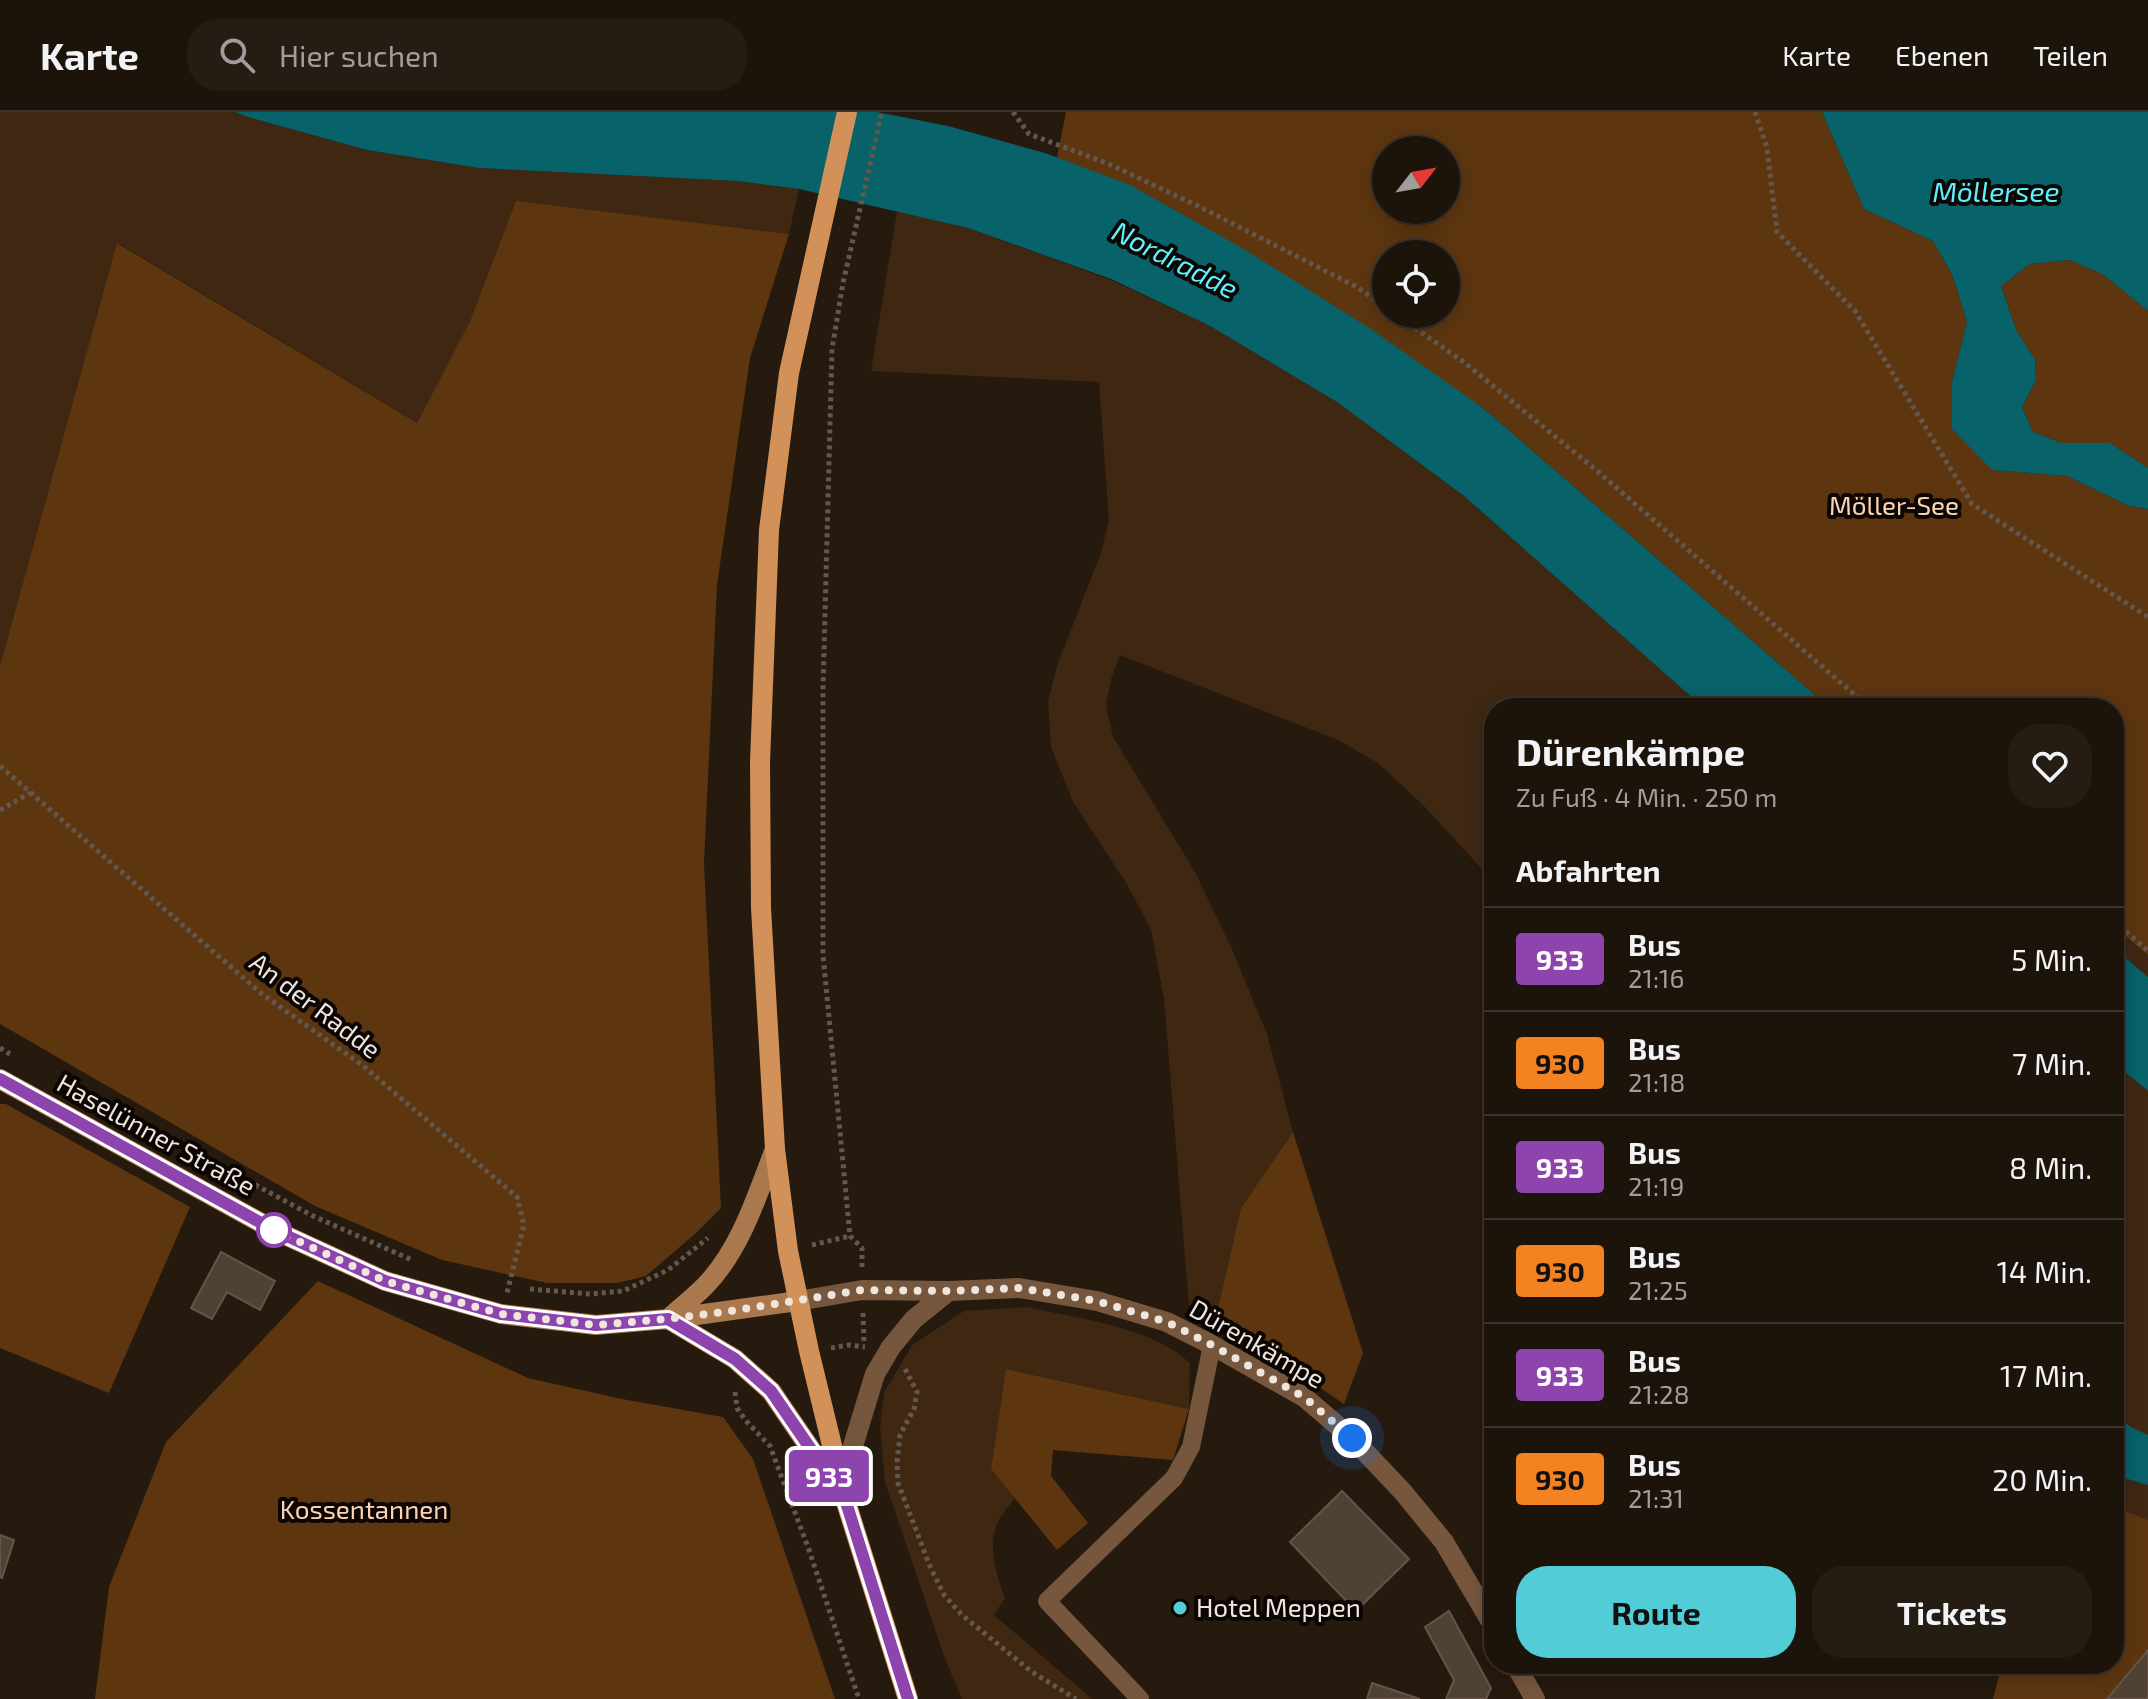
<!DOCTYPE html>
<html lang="de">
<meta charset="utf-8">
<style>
body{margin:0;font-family:"Exo 2",sans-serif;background:#251c13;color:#f1f3f6;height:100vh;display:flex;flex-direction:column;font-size:30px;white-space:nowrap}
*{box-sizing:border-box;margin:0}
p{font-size:26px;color:#a09e9c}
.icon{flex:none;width:44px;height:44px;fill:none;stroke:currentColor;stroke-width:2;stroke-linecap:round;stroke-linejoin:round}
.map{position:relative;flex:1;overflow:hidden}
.sheet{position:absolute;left:1484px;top:586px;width:640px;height:976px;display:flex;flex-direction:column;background:#1c130a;border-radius:32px;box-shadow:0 4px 20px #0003,0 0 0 2px #3a322b}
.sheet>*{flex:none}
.badge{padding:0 16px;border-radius:6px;font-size:28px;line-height:52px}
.needle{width:52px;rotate:59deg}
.controls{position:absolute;left:1372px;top:24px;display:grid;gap:16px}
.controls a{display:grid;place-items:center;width:88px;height:88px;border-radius:50%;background:#1c130a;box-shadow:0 4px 20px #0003,0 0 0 2px #3a322b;font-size:40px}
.you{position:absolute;width:40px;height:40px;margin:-20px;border:6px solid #fff;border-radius:50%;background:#1a73e8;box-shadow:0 0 0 12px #1a73e833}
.map>.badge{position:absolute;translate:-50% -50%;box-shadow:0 0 0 4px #fff}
h2{padding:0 32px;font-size:30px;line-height:72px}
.round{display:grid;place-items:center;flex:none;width:84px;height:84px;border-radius:32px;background:#251c13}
.summary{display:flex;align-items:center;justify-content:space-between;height:136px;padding:0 32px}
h1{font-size:38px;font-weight:700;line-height:60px}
.cta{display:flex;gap:16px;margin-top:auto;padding:16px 32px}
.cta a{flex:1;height:92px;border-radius:32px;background:#52ccd6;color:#111;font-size:32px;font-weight:700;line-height:92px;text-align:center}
.cta a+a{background:#251c13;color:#f1f3f6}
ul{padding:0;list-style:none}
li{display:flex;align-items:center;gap:24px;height:104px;padding:0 32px;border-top:2px solid #3a322b}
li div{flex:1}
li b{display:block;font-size:30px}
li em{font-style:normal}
li .badge{min-width:88px;font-weight:700;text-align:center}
header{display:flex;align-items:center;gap:48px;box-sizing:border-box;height:112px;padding:0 40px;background:#1c130a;border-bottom:2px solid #3a322b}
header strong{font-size:38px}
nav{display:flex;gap:44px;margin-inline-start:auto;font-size:28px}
.search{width:560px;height:72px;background:#251c13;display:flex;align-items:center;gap:20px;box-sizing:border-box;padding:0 28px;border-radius:32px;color:#a09e9c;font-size:30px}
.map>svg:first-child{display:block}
</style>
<header>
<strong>Karte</strong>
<div class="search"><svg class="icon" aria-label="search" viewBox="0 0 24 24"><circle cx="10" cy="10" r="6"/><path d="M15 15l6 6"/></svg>Hier suchen</div>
<nav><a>Karte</a><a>Ebenen</a><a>Teilen</a></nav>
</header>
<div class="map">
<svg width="2148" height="1587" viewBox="0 0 2148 1587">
<rect width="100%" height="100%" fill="#26190e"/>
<path fill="#3f2712" d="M0,0H235L248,5L367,38L479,56L738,69L799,77L789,122L516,90L470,209L417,311L118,131L0,554Z
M897,99L968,116L1111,168L1210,214L1337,290L1464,384L1704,596H1494V770L1424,694L1378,651L1338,628L1120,543L1111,567L1106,594L1113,625L1195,760L1231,835L1267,922L1293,1020L1241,1096L1216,1205L1189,1194L1164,887L1151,817L1125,769L1073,690L1051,635L1048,589L1058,551L1101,441L1109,408L1099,270L871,259Z
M2114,815L2148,843V865L2114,836Z
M2114,951L2148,979V1408L2114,1394Z
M1027,1195C1079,1207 1150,1214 1190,1251L1189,1297L1007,1257L991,1357L1015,1386C1009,1394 1000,1404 996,1414C988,1437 997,1464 1005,1486L994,1503L1092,1587H962L945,1547L885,1370L880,1315L884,1281L912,1233L964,1199Z"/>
<path fill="#5d3610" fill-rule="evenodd" d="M1066,0H1822L1864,97L1933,129L1952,162L1967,210L1952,270L1992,358L2067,364L2129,394L2148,397V843L2114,815V596H1859L1850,589L1844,596H1830L1483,296L1057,46ZM1386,38H1446V98H1386ZM1386,142H1446V202H1386Z
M516,89L789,122L750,246L717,473L704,751L721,1096L696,1121L646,1164L617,1171H547L442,1148L315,1094L0,912V554L117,131L417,311L470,209Z
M2070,148L2104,163L2148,199V356L2110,331H2062L2033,320L2022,295L2036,268L2035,247L2017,220L2001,174L2030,152Z
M0,992H6L190,1095L109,1281L0,1236Z
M1293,1020L1363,1241L1344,1292L1216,1205L1241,1096Z
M318,1169L528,1266L622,1287L723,1305L753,1347L835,1587H95L109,1475L166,1330Z
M1006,1257L1189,1297L1173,1348L1053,1338L1051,1364L1088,1411L1057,1438L991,1357Z
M2114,1394L2148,1408V1587H1993L2002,1552H2114Z"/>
<path fill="#076269" d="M235,0H877L948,14L1045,41L1130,73L1242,136L1371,217L1483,296L1830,596H1704L1464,384L1337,290L1210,214L1111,167L968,116L799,77L738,69L479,56L367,38L248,5Z
M1822,0H2148V199L2104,163L2070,148L2030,152L2001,174L2017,220L2035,247L2036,268L2022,295L2033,320L2062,331H2110L2148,356V397L2129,394L2067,364L1992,358L1952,317V270L1967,210L1952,162L1933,129L1864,97Z
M2114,836L2148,865V979L2114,951Z
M2114,1303L2131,1315L2148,1323V1373L2114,1363Z"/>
<path fill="#504135" stroke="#655549" stroke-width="2" d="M221,1140L275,1169L260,1198L227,1180L212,1207L191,1196Z
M1342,1379L1409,1447L1356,1499L1290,1430Z
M0,1423L14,1428L2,1466L0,1465Z
M1449,1499L1491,1576L1486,1587H1446L1454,1568L1425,1515Z
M2148,1538V1587H2107Z
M1372,1571L1420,1587H1367Z"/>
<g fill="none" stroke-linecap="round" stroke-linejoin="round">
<path stroke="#64584e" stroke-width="5" stroke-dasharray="4 4" stroke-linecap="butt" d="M1013,0L1029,22L1109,52L1198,94L1355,174L1386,195
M1755,0L1767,36L1777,120L1855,199L1972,392L2148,505
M1395,202L1465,251L1596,358L1870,596
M0,654L262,882L362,953L517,1085L524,1113L507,1181
M0,698L30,681
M2114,809L2148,839
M0,936L10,942
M79,978L313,1104L412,1148
M812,1133L850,1124
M862,1155V1136L850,1124L823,843V577L832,237L843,171L882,0
M530,1177L590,1182L623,1179L668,1158L708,1126
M863,1201L864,1231
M831,1236L849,1233L865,1235
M905,1257L917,1280L914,1297L900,1323L897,1350L898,1371L929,1452L944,1483L962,1503L1032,1560L1076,1587
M735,1280L737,1296L746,1309L770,1334L809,1438L859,1587"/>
<path stroke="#76573d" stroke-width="18" d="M1140,1587L1047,1489L1174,1366L1191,1335L1212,1233"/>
<path stroke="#76573d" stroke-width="20" d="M798,1189L862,1178L949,1179L1019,1176L1097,1189L1167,1210L1212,1233L1304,1285L1352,1326L1403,1380L1444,1430L1494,1515
M842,1370L875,1262L891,1235L914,1207L949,1179
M1515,1552L1535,1587"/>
<path stroke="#aa784d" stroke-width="20" d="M0,967L274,1118L385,1169L501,1202L596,1213L668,1207L798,1189
M668,1207L735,1247L771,1279L844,1386
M668,1207C680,1196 693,1186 705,1174C741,1137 757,1083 775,1037"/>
<path stroke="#d29159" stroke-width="20" d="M847,0L789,261L769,418L760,650L761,796L775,1037L788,1139L809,1239L845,1387L908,1587"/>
</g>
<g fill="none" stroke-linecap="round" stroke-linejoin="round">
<defs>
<path id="line" d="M0,967L274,1118L385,1169L501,1202L596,1213L668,1207L735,1247L771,1279L845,1387L908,1587"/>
</defs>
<use href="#line" stroke="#fff" stroke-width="18"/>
<use href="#line" stroke="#8e44ad" stroke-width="12"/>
<path stroke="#eee5dd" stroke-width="8" stroke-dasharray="0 14.4" d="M274,1118L385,1169L501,1202L596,1213L668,1207L731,1199L862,1178L949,1179L1019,1176L1097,1189L1167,1210L1212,1233L1304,1285L1352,1326"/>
</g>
<circle fill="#fff" stroke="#8e44ad" stroke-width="4" cx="274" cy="1118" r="16"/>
<circle fill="#52ccd6" stroke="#0b0603" stroke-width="3" cx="1180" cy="1496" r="8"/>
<g text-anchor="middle" stroke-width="8" stroke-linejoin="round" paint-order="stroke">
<g font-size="26" fill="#fbd3b3" stroke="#0b0603">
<text x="1894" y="403">Möller-See</text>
<text x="364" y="1407">Kossentannen</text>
</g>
<g font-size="26" fill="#eee5dd" stroke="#0b0603">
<text transform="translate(315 894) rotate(37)" y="9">An der Radde</text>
<text transform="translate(156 1023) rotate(29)" y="9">Haselünner Straße</text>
<text transform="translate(1257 1232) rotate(30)" y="9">Dürenkämpe</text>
</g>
<g font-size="26" fill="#eee5dd" stroke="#0b0603" text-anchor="start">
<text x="1196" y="1505">Hotel Meppen</text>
</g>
<g font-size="28" font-style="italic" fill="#5ef1fe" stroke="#0b0603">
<text x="1996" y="90">Möllersee</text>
<text transform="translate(1175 148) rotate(27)" y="10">Nordradde</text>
</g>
</g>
</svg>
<div class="controls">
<a><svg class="needle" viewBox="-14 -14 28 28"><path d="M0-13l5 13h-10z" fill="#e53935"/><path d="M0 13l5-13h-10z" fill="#a09e9c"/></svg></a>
<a><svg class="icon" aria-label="locate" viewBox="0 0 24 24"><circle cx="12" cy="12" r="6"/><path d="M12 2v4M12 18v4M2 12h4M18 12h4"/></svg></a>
</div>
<div class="you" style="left:1352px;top:1326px"></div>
<b class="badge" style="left:829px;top:1364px;background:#8e44ad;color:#fff">933</b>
<section class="sheet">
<div class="summary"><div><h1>Dürenkämpe</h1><p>Zu Fuß · 4 Min. · 250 m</p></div><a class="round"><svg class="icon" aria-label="heart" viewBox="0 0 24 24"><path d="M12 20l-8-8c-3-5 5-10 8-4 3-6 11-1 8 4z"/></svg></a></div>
<h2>Abfahrten</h2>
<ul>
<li><span class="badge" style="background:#8e44ad;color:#fff">933</span><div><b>Bus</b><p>21:16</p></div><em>5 Min.</em></li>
<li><span class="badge" style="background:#f58220;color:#111">930</span><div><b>Bus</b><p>21:18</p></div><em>7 Min.</em></li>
<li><span class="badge" style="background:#8e44ad;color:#fff">933</span><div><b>Bus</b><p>21:19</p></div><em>8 Min.</em></li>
<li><span class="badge" style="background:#f58220;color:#111">930</span><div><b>Bus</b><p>21:25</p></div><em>14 Min.</em></li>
<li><span class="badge" style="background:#8e44ad;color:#fff">933</span><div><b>Bus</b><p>21:28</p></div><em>17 Min.</em></li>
<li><span class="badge" style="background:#f58220;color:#111">930</span><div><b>Bus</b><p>21:31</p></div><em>20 Min.</em></li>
</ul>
<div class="cta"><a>Route</a><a>Tickets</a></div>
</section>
</div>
